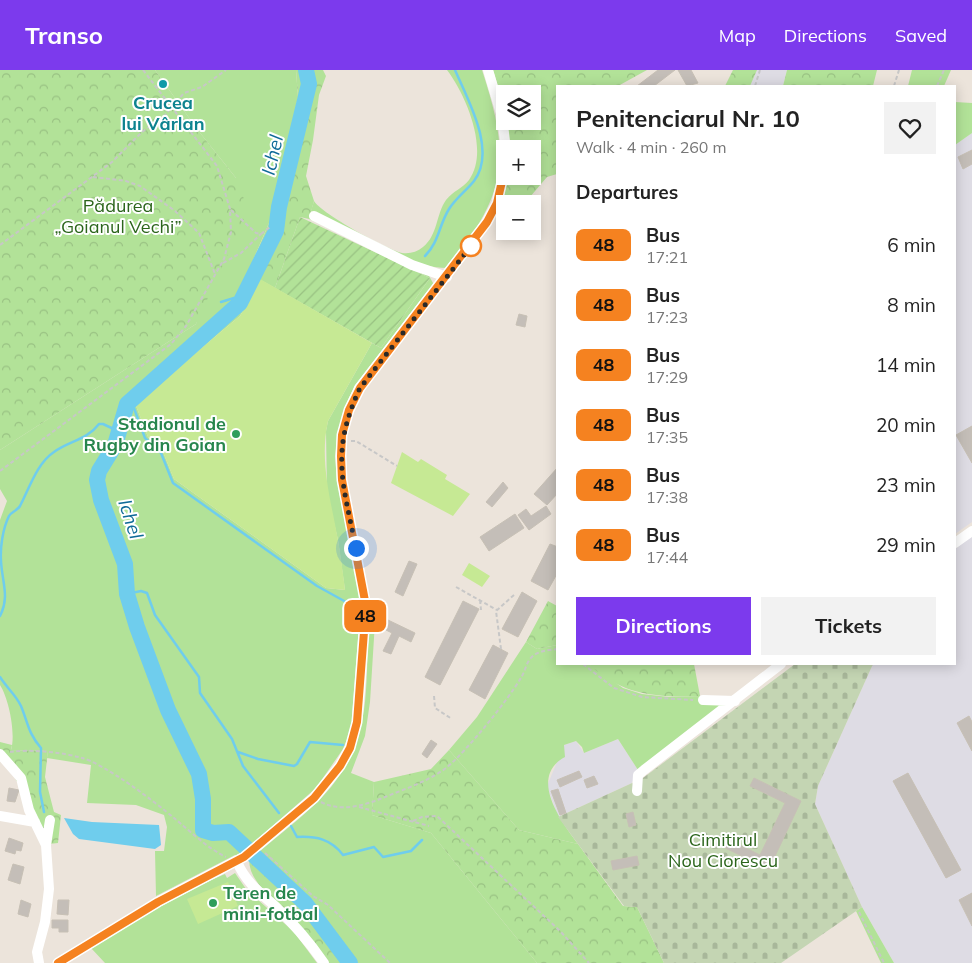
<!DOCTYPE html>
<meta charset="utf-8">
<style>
body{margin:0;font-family:Mulish,sans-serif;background:#f2f2f2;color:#222;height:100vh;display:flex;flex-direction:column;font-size:19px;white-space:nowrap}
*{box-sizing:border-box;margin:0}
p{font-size:16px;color:#767676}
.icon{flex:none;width:28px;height:28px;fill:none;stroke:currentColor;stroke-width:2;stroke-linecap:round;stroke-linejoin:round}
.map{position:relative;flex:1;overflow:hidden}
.details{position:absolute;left:556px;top:15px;width:400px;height:580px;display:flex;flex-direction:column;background:#fff;border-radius:0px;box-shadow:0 2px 12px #0003}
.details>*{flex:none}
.badge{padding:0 10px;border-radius:8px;font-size:18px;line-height:32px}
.buttons{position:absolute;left:496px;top:15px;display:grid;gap:10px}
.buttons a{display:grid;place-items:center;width:45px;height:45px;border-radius:0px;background:#fff;box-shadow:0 2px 12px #0003;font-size:25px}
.you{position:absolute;width:25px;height:25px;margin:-12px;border:4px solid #fff;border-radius:50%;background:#1a73e8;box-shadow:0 0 0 8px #1a73e833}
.map>.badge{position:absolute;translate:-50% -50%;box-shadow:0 0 0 2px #fff}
h2{padding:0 20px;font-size:19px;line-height:45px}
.round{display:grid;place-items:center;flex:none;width:52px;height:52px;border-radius:0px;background:#f2f2f2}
.head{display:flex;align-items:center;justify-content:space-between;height:85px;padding:0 20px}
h1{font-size:24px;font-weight:700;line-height:38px}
.button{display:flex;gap:10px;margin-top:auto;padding:10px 20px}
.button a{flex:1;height:58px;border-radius:0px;background:#7c3aed;color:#fff;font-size:20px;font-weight:700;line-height:58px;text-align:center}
.button a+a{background:#f2f2f2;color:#222}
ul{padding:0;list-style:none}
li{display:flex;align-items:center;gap:15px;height:60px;padding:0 20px}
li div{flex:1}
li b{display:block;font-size:19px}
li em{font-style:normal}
li .badge{min-width:55px;font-weight:700;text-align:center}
header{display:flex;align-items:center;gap:30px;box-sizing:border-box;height:70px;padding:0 25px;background:#7c3aed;color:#fff}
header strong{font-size:24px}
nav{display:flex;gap:28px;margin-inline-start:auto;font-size:18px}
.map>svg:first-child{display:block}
</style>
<header>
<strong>Transo</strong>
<nav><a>Map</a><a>Directions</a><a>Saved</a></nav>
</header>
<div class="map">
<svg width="972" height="893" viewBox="0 0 972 893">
<defs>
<pattern id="forest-crowns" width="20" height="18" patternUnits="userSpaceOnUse" patternTransform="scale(1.25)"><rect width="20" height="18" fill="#b2e298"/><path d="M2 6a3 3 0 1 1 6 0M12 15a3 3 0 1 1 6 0" fill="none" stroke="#99c283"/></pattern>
<pattern id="cemetery-stones" width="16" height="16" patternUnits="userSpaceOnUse" patternTransform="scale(1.25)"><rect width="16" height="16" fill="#c4d5b3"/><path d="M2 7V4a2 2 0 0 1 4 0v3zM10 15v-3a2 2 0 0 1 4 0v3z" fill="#a8b79a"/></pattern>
<pattern id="garden-furrows" width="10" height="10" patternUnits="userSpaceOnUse" patternTransform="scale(1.25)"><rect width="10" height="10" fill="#b2e298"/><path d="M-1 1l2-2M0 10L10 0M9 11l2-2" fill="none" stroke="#99c283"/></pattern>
</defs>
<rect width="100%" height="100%" fill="#ece4db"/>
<path fill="#dedce4" d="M757,0H787L783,16H750Z
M972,63V452L955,464V75Z
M972,465V893H894L862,837L815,734L818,716L873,594H955V479Z
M618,669L638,700L632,713L558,747L547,716L564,675L576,671L584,683Z"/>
<path fill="#b2e298" d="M155,0H296L298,27L269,153L248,202L260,209L240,246L135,333L148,367L163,382L174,409L326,518L345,520L338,470L327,422L326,361L328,351L372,273L381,278L430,208L309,149L310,147L428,204L433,213L432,219L383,282L338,364L335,386L337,411L361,529L351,660L343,679L316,718L237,787L235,785L156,826L155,781H164L167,757L164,745L136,735L87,733L91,695L47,688L48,681L11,680C16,664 9,629 0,615V450L7,431L0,419V380L196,254L236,108L197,59Z
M447,0H482C512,91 506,123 448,198C404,198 350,161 311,141L314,131C322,144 386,179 402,183C410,184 417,182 423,177C438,165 436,144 446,130C453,121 463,118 469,110C490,81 466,25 447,0Z
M912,0H951L944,16H908Z
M955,32L972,33V63L955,75Z
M376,536L370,632L365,666L351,703L374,712L372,745L431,763L537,893H354L306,828L259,782C315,735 356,710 365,632C368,601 367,571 370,540Z
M526,572L537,579L557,575L558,594H589L623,618L642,624L669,627L700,626V634L729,633L638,700L618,669L584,683L582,677L576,671L564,675L565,687C528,707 561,751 578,774L519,760L449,680L477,647Z
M235,803L246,819L294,862L317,893H105L91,878L184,822L225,804L227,808Z
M862,837L894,893H881L856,841Z"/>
<path fill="url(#forest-crowns)" d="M0,0H155L197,59L236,108L244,129L245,147L196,254L0,380Z
M296,0H323L326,6L319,25L313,70L306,106L314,131L309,149L300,147L275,218L248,203L269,153L298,27Z
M493,0H647L618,16H558L557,104L547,107L524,134H505V156L499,163L497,143L508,106H532V79H510L507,51H532V24H505V39Z
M733,0H757L750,16H725Z
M787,0H877L873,16H783Z
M548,531L557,536V575L537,579L526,572Z
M589,594H694L700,626C658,628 620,625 589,594Z
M0,672L12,675L11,680L48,681L45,707L54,742L61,745L58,773L49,774L30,735L0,681Z
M449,680L519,760L578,774L623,836L637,837L664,893H537L431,763L372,745L374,712L431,699Z
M259,782L306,828L354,893H328C317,879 307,864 295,850C280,831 250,817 249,790Z"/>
<path fill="url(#cemetery-stones)" d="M795,594H873L818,716L815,734L862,837L781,893H664L637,837L624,836L558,747L643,708Z"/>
<path fill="url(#garden-furrows)" d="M300,147L430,208L381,278L275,218Z"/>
<path fill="#c6e994" d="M260,209L372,273L328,351C319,392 331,430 338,470C341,487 343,504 345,520L326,518L174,409L163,382L148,367L135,333L240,246Z
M402,382L418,392L421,389L447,405L445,409L470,424L453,446L391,413Z
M469,493L490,506L482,517L462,505Z
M228,812L238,836L198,854L187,829Z"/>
<path fill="#6fcded" d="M64,748L92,752L159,755L161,775L155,779L79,769L73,764Z"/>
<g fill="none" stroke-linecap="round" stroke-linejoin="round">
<path stroke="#6fcded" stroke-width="2.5" d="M425,186C439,172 439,155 449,139C456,128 466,121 474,111C497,81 468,30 455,0
M221,232L234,228L241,231
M131,330L145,368L161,383L173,413L317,516L355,537
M127,524L141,521L147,523L155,545L199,607L200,623L232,669L243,696L279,743
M0,546C10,527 2,512 1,491C0,477 3,458 9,446C11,442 17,441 20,436C29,419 37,393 54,382C69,371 87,370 99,354H103L118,361
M0,607C6,617 16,625 21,636C28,653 28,663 41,678L40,722L44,742
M238,682L258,689L294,696L297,694L310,672L343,675
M291,756L297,767C316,766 331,769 343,785L374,777L383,787L411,781L422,770"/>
<path stroke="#6fcded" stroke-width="16" d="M306,0L309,14L279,137L276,161L240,233L127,334L115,375L99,401L97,410L101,430L125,494L127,524L137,557L168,640L199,704L203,729V760L213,763L229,762L305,833L350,893"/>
</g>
<path fill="#c4beb8" stroke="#c7c0b5" d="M658,0H675L654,16H637Z
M678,0H691L698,13L687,16Z
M972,80V94L963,99L958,87Z
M519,244L527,246L525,257L516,255Z
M972,356V393L956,365Z
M558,397V423L547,435L534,424Z
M503,412L508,418L492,437L486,432Z
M546,436L551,444L529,460L518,445L526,439L531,446Z
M515,444L524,458L489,481L480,467Z
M550,474L558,477V502L548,520L531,511Z
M409,491L417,494L403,526L395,522Z
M522,522L537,531L518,567L502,559Z
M463,531L479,539L440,615L425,607Z
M388,550L415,563L411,572L399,566L391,584L383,581L392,563L384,559Z
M493,575L508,583L485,629L469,620Z
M969,646L972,652V681L957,653Z
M431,670L437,674L427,688L422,684Z
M579,701L582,707L560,717L557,710Z
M908,703L961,800L946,808L893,711Z
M594,706L598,714L587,718L584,710Z
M754,708L801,731L769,799L721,776L725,768L760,785L785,733L750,716Z
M9,718L19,720L15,732L7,731Z
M558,719L566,743L560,745L551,721Z
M633,742L636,755L629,757L626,744Z
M9,768L23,773L21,781L16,780L15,784L5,781Z
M637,786L639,795L613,800L611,791Z
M13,794L24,797L20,814L8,810Z
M972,823V856L959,830Z
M21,830L31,834L28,847L18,844Z
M58,830H69L68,845L57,844Z
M52,850H68V862H59V858H52Z"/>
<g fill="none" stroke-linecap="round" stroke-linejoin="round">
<path stroke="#c7c7c7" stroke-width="2" stroke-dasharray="4 2.5" stroke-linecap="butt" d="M755,16L760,0
M894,16L899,0
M937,16L944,0
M93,107L126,111L140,116L175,141L199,163L215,204
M231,140L256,163L261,164L270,157
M0,175L112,92L142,62L165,45L184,23L202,17L226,0
M223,193L241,183L261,164
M351,371H356L397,396
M0,401L171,274L186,256L224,189L231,162L230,139L217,96L143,0
M456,517L497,540
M480,530L481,540
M501,579L496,541L515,524
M583,594L614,618L642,627L693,630
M434,626L435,638L452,649
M10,682C31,679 61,682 82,688C105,694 155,732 174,748C190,761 207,778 226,787
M321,732C340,742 362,736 380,729C402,720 427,712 446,698C466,682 509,629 522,606C525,601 526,594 530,589C536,581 548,580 558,579
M359,737L429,756
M413,751L422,747L437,746L560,861L589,893
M265,783L313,826L328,835L390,893
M859,842L884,893"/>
<path stroke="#fff" stroke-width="10" d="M488,0L502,47L506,79
M314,146L412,195L447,207
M955,473L972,461
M703,630L735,631
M0,684L21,708L29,740L46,775
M637,721L638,705L644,700L781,594
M0,746L35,752
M237,792C246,812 259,822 275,836C293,853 310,873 324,893
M39,893L37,882L45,852L49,819L46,775L50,750
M58,893L158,832L244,787L314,728L340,696L350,678L357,652L366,536L342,410L341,386L342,365L349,340L359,318L487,152L497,133L505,99"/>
</g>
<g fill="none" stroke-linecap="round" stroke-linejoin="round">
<defs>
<path id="line" d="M58,893L158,832L244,787L314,728L340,696L350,678L357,652L366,536L342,410L341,386L342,365L349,340L360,318L487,152L497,133L505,98"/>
</defs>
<use href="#line" stroke="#fff" stroke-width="11"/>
<use href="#line" stroke="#f58220" stroke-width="8"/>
<path stroke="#292929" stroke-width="5" stroke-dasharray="0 9" d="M356,478C343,413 330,382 360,318L471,176"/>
</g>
<circle fill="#0f9aa8" stroke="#fff" stroke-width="2" cx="163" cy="14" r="5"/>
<circle fill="#fff" stroke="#f58220" stroke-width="2.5" cx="471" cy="176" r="10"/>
<g fill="#2e9e5b" stroke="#fff" stroke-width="2">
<circle cx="236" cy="364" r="5"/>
<circle cx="213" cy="833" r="5"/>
</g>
<g text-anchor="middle" stroke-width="4" stroke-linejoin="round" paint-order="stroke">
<g font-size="18" font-weight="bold" fill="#0d838f" stroke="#fff">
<text x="163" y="39">Crucea<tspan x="163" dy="21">lui Vârlan</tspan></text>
</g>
<g font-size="18" fill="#2b651b" stroke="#fff">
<text x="118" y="142">Pădurea<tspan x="118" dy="21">„Goianul Vechi”</tspan></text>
<text x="723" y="776">Cimitirul<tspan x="723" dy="21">Nou Ciorescu</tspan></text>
</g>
<g font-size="18" font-weight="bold" fill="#27864d" stroke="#fff" text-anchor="end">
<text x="226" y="360">Stadionul de<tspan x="226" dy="21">Rugby din Goian</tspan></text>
<text x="223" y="829" text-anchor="start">Teren de<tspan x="223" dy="21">mini-fotbal</tspan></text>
</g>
<g font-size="19" font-style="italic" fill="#0f6a98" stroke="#fff">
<text transform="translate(272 85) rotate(-77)" y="7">Ichel</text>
<text transform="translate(131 449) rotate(72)" y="7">Ichel</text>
</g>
</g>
</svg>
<div class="buttons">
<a><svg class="icon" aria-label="layers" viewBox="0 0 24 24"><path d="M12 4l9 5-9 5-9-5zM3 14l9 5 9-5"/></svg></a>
<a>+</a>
<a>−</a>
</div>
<div class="you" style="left:356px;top:478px"></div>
<b class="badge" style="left:365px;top:546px;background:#f58220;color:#111">48</b>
<section class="details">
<div class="head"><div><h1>Penitenciarul Nr. 10</h1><p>Walk · 4 min · 260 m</p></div><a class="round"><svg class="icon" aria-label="heart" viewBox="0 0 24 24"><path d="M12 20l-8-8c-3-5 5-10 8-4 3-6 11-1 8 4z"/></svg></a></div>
<h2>Departures</h2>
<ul>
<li><span class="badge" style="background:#f58220;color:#111">48</span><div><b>Bus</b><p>17:21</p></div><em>6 min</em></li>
<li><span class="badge" style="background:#f58220;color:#111">48</span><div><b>Bus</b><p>17:23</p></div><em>8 min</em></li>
<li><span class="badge" style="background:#f58220;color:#111">48</span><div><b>Bus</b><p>17:29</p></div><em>14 min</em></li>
<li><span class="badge" style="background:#f58220;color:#111">48</span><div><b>Bus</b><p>17:35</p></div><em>20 min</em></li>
<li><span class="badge" style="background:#f58220;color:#111">48</span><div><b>Bus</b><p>17:38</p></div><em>23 min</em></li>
<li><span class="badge" style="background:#f58220;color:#111">48</span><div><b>Bus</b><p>17:44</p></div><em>29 min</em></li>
</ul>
<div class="button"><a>Directions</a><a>Tickets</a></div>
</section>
</div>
